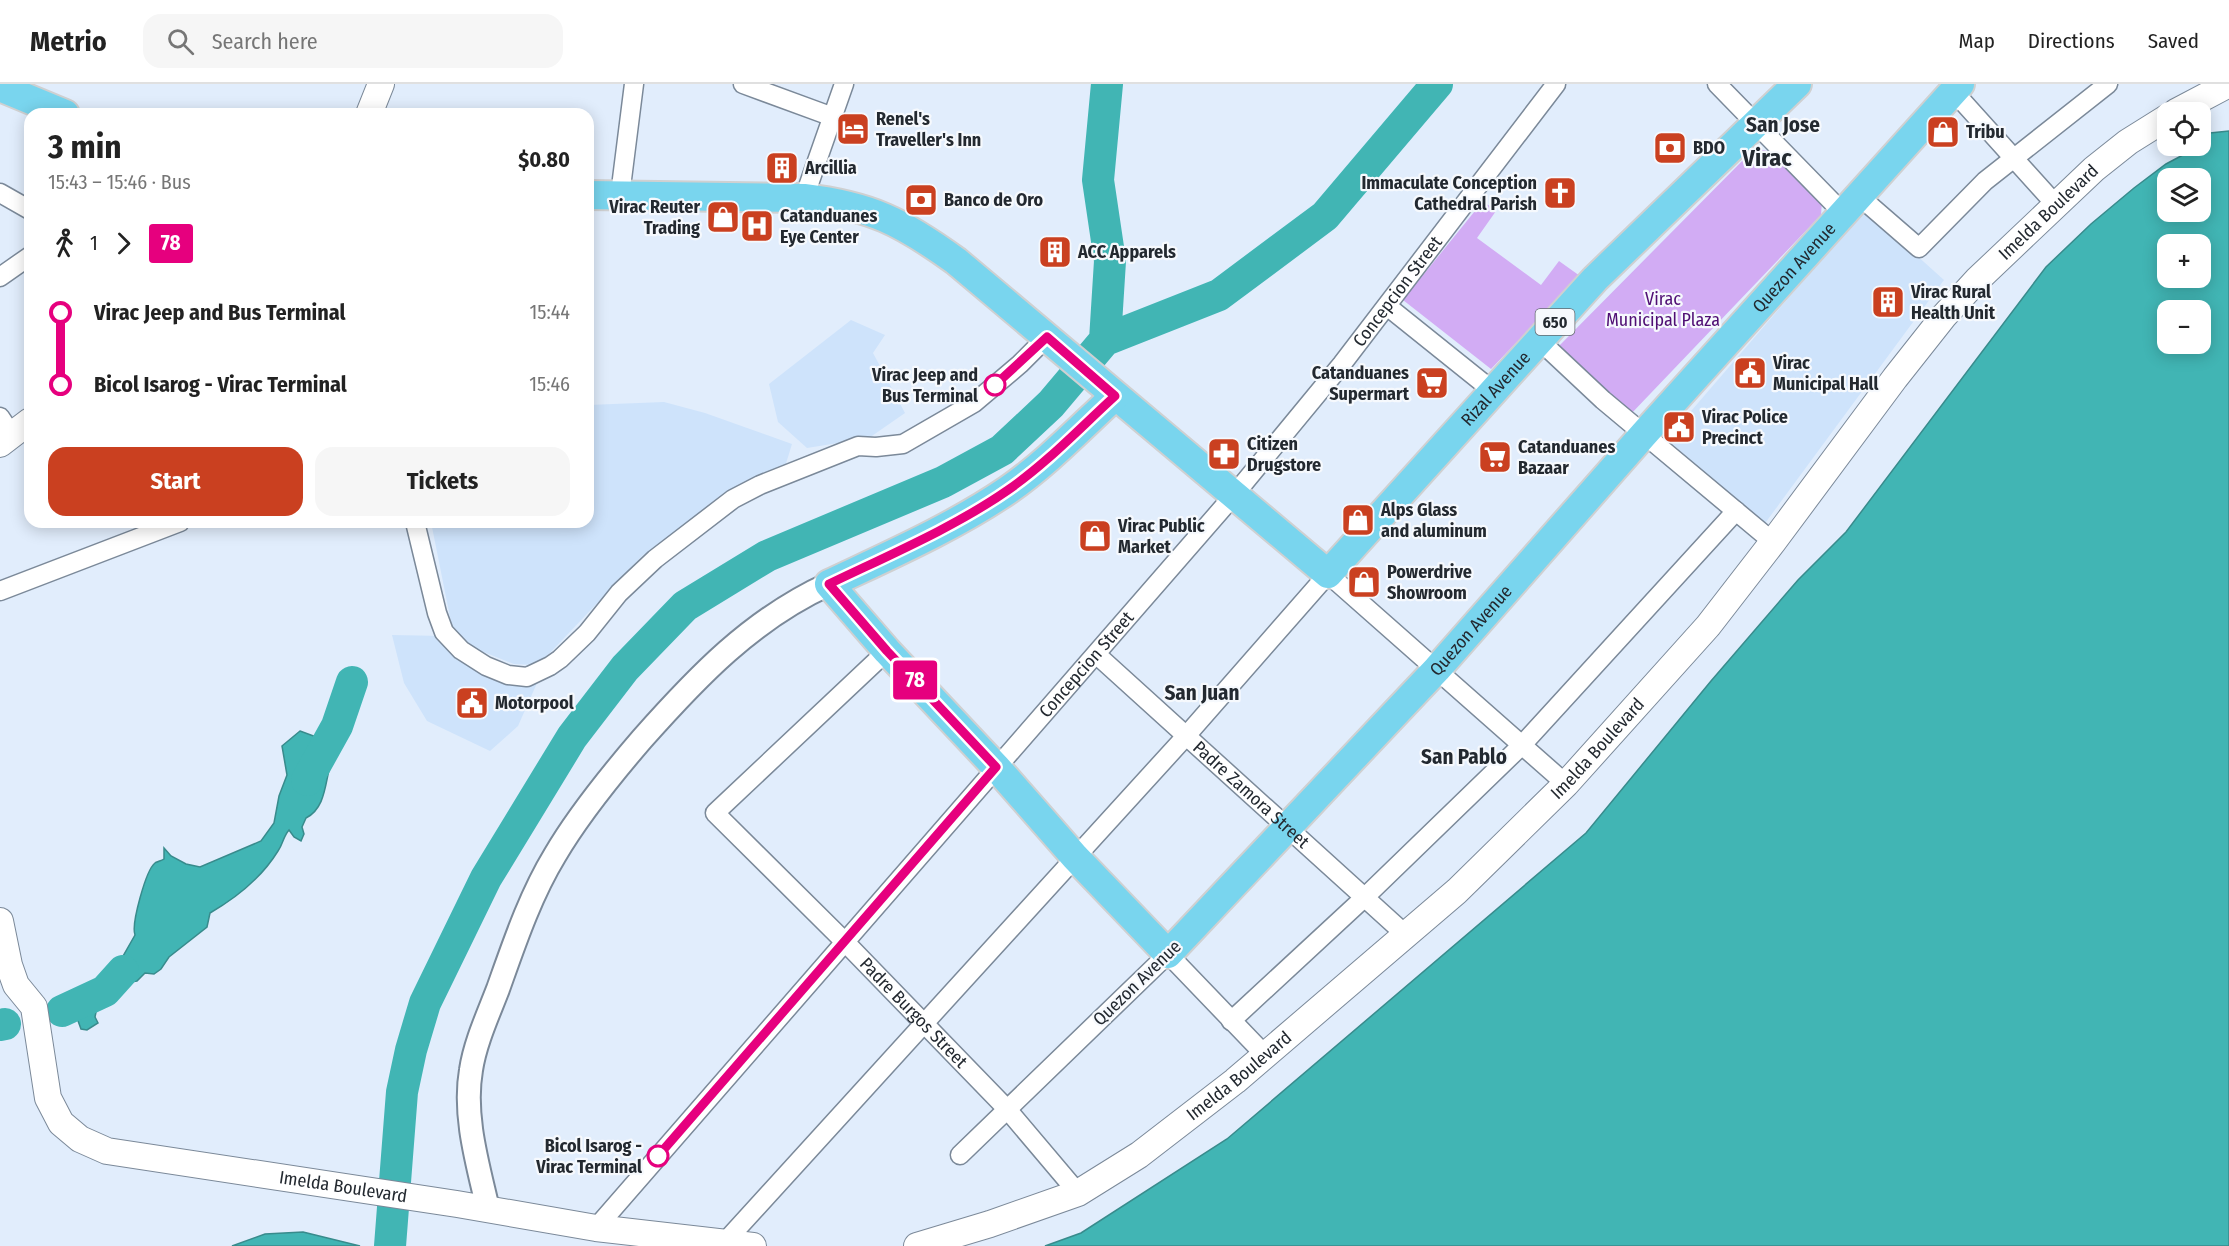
<!DOCTYPE html>
<meta charset="utf-8">
<style>
body{margin:0;font-family:"Fira Sans Condensed",sans-serif;background:#f6f6f6;color:#222;height:100vh;display:flex;flex-direction:column;font-size:22px;white-space:nowrap}
*{box-sizing:border-box;margin:0}
p{font-size:20px;color:#767676}
.icon{flex:none;width:33px;height:33px;fill:none;stroke:currentColor;stroke-width:2;stroke-linecap:round;stroke-linejoin:round}
.map{position:relative;flex:1;overflow:hidden}
.sheet{position:absolute;left:24px;top:24px;width:570px;height:420px;display:flex;flex-direction:column;background:#fff;border-radius:18px;box-shadow:0 3px 15px #0003}
.sheet>*{flex:none}
.badge{padding:0 12px;border-radius:4px;font-size:21px;line-height:39px}
.buttons{position:absolute;left:2157px;top:18px;display:grid;gap:12px}
.buttons a{display:grid;place-items:center;width:54px;height:54px;border-radius:12px;background:#fff;box-shadow:0 3px 15px #0003;font-size:30px}
.map>.badge{position:absolute;translate:-50% -50%;box-shadow:0 0 0 3px #fff}
.legs{display:flex;align-items:center;gap:9px;height:66px;padding:0 24px;font-size:20px}
.legs p{margin-inline-start:auto}
.overview{display:flex;align-items:center;justify-content:space-between;height:102px;padding:0 24px}
h1{font-size:33px;font-weight:700;line-height:45px}
.primary-button{display:flex;gap:12px;margin-top:auto;padding:12px 24px}
.primary-button a{flex:1;height:69px;border-radius:18px;background:#ca4020;color:#fff;font-size:24px;font-weight:700;line-height:69px;text-align:center}
.primary-button a+a{background:#f6f6f6;color:#222}
ul{padding:0 24px;list-style:none}
li{display:flex;align-items:center;gap:21px;height:72px;font-size:22px}
li i{display:grid;place-items:center;width:9px;height:100%;margin:0 8px;background:currentColor}
li i::after{content:'';width:15px;height:15px;margin:-8px;border:4px solid;border-radius:50%;background:#fff}
li p{margin-inline-start:auto}
li:first-child i{background:linear-gradient(#0000 50%,currentColor 0)}
li:last-child i{background:linear-gradient(currentColor 50%,#0000 0)}
header{display:flex;align-items:center;gap:36px;box-sizing:border-box;height:84px;padding:0 30px;background:#fff;border-bottom:2px solid #e0e0e0}
header strong{font-size:28px}
nav{display:flex;gap:33px;margin-inline-start:auto;font-size:21px}
.search{width:420px;height:54px;background:#f6f6f6;display:flex;align-items:center;gap:15px;box-sizing:border-box;padding:0 21px;border-radius:18px;color:#767676;font-size:22px}
.map>svg:first-child{display:block}
</style>
<header>
<strong>Metrio</strong>
<div class="search"><svg class="icon" aria-label="search" viewBox="0 0 24 24"><circle cx="10" cy="10" r="6"/><path d="M15 15l6 6"/></svg>Search here</div>
<nav><a>Map</a><a>Directions</a><a>Saved</a></nav>
</header>
<div class="map">
<svg width="2229" height="1162" viewBox="0 0 2229 1162">
<rect width="100%" height="100%" fill="#e1edfc"/>
<path fill="#cee3fb" d="M1865,125L1944,196L1763,442L1667,355Z
M851,236L885,251L873,269L905,329L869,354L807,364L778,338L769,300Z
M664,318L705,329L792,360L784,386L738,403L642,472L546,573L535,581L514,580L471,563L452,543L431,438H588V321Z
M392,551L443,552L518,601L537,599L518,642L490,667L427,637L404,599Z"/>
<path fill="#d2acf4" d="M1759,65L1772,68L1822,117L1821,131L1629,332L1558,263L1752,67Z
M1483,117L1496,127L1477,154L1541,201L1559,177L1580,192L1491,285L1403,216Z"/>
<path fill="#41b5b4" stroke="#388b8c" stroke-width="1.5" fill-rule="evenodd" d="M2229,47V1162H1045L1081,1149L1227,1055L1586,749L1711,597L1798,496L1846,448L2046,183L2091,140L2134,104L2166,80L2200,62L2210,49ZM2168,94H2200V128H2168ZM2168,160H2200V194H2168ZM2168,226H2200V260H2168Z
M300,647L330,658L335,668C333,674 330,680 329,686C325,703 324,725 306,734L302,743L304,750L301,757L294,753L289,746C283,753 283,760 278,767C262,793 236,814 210,829L207,843L169,873L161,885L154,890L145,889L137,897L130,898L120,911L98,918L95,933L98,939L87,946L81,945L73,923C86,919 95,914 95,899L110,890L119,873L123,872L135,851C131,840 146,786 155,779C156,778 163,776 164,775V764L171,772L186,780L200,783L261,757L274,739L279,712L287,691L282,662Z
M303,1148L360,1162H232L265,1150Z"/>
<g fill="none" stroke-linecap="round" stroke-linejoin="round">
<path stroke="#41b5b4" stroke-width="32" d="M1105,256L1219,211L1325,132L1437,0
M307,696L337,642L352,598
M62,927L105,907L123,887
M0,941L5,940
M390,1162L402,1008L411,966L425,919L486,794L572,653L625,584L685,522L767,472L943,398L1002,366L1051,320L1105,256L1110,177L1098,96L1107,0"/>
<defs>
<g id="minor">
<path d="M743,0L833,33"/>
<path d="M1717,0L1843,129"/>
<path d="M1951,11L1964,19L2056,121"/>
<path d="M0,109L30,126"/>
<path d="M620,111L634,0"/>
<path d="M1859,112L1919,164L1985,97L2108,0"/>
<path d="M804,114L844,0"/>
<path d="M0,193L30,172"/>
<path d="M1387,222L1493,307"/>
<path d="M1539,256L1603,316L1773,458"/>
<path d="M0,333L12,351"/>
<path d="M415,438L437,529L444,548L461,566L486,582L508,591L527,593L550,582L560,575L587,549L619,509L655,475L733,415L760,401L858,362L876,363L903,360L974,319L1020,280L1047,253"/>
<path d="M0,507L180,438"/>
<path id="s1" d="M887,567L715,729L845,858L1007,1025L1078,1109"/>
<path id="s2" d="M1097,571L1406,851"/>
<path d="M1231,937L1365,813L1522,661L1736,427"/>
<path d="M960,1071L1168,870L1265,971"/>
<path id="s3" d="M596,1144L1234,411L1342,280L1556,0"/>
<path d="M724,1159L1186,652L1328,490L1566,700"/>
</g>
<path id="tertiary" d="M488,1125C478,1081 463,1032 471,986C475,959 488,931 498,905C514,860 530,812 555,771C579,730 611,691 642,655C697,593 752,535 829,500"/>
<g id="secondary">
<path d="M2176,28L2229,0"/>
<path d="M369,30L381,0"/>
<path d="M0,360L30,337"/>
<path id="s4" d="M0,837L9,881L16,901L34,923L48,1014L61,1039L80,1055L107,1067L457,1120L596,1144L753,1162"/>
<path id="s5" d="M917,1162L990,1140L1078,1109L1139,1071L1235,997L1457,807L1566,700L1708,542L1773,458L1895,294L1944,232L1977,196L2094,85L2128,58L2168,33"/>
</g>
<g id="primary">
<path d="M0,3L65,30"/>
<path id="s6" d="M588,111L804,114C871,122 902,138 956,177L1328,490L1595,195L1797,0"/>
<path id="s7" d="M1115,312C1080,344 1047,379 1008,406C954,443 888,472 829,500L887,567L996,683L1075,773L1168,870L1437,585L1644,350L1960,0"/>
</g>
</defs>
<use href="#minor" stroke="#7b8999" stroke-width="21"/>
<use href="#tertiary" stroke="#7b8999" stroke-width="26"/>
<use href="#secondary" stroke="#7b8999" stroke-width="28"/>
<use href="#primary" stroke="#cfd0d1" stroke-width="32"/>
<use href="#minor" stroke="#fff" stroke-width="18"/>
<use href="#tertiary" stroke="#fff" stroke-width="22"/>
<use href="#secondary" stroke="#fff" stroke-width="26"/>
<use href="#primary" stroke="#79d5ee" stroke-width="28"/>
</g>
<g fill="none" stroke-linecap="round" stroke-linejoin="round">
<defs>
<path id="line-1" d="M658,1072L996,683L887,567L829,500C887,472 955,443 1008,406C1047,379 1080,344 1115,312L1047,253L995,301"/>
</defs>
<use href="#line-1" stroke="#fff" stroke-width="14"/>
<use href="#line-1" stroke="#e6007e" stroke-width="9"/>
</g>
<defs>
<symbol id="hotel-square" viewBox="-11 -11 22 22"><rect x="-9" y="-9" width="18" height="18" rx="4" fill="#ca4020" stroke="#f6f9fd"/><path d="M-6-4.5h1.5V1H6V5H4.5V3h-9V5H-6ZM-4 0a1.8 1.8 0 1 1 3.6 0ZM.5 0V-2.5h3Q6-2.5 6 0Z" fill="#fff"/></symbol>
<symbol id="shop-square" viewBox="-11 -11 22 22"><rect x="-9" y="-9" width="18" height="18" rx="4" fill="#ca4020" stroke="#f6f9fd"/><path d="M-5-2.5h2.3a2.7 3.5 0 0 1 5.4 0H5L5.5 6h-11ZM-1.5-2.5h3a1.5 2.3 0 0 0-3 0Z" fill="#fff"/></symbol>
<symbol id="bank-square" viewBox="-11 -11 22 22"><rect x="-9" y="-9" width="18" height="18" rx="4" fill="#ca4020" stroke="#f6f9fd"/><path d="M-6-4H6V4H-6ZM0-2.3a2.3 2.3 0 1 0 0 4.6a2.3 2.3 0 1 0 0-4.6Z" fill="#fff"/></symbol>
<symbol id="building-square" viewBox="-11 -11 22 22"><rect x="-9" y="-9" width="18" height="18" rx="4" fill="#ca4020" stroke="#f6f9fd"/><path d="M-4-6H4V6H1V3H-1V6H-4ZM-2.5-4.3h1.7v1.8h-1.7ZM.8-4.3h1.7v1.8H.8ZM-2.5-1h1.7V.8h-1.7ZM.8-1h1.7V.8H.8Z" fill="#fff"/></symbol>
<symbol id="church-square" viewBox="-11 -11 22 22"><rect x="-9" y="-9" width="18" height="18" rx="4" fill="#ca4020" stroke="#f6f9fd"/><path d="M-1.2-6h2.4v3.5h3.3v2.4h-3.3V6h-2.4V-.1h-3.3v-2.4h3.3Z" fill="#fff"/></symbol>
<symbol id="hospital-square" viewBox="-11 -11 22 22"><rect x="-9" y="-9" width="18" height="18" rx="4" fill="#ca4020" stroke="#f6f9fd"/><path d="M-5-5h3v3.5h4V-5h3V5h-3V1.5h-4V5h-3Z" fill="#fff"/></symbol>
<symbol id="civic-square" viewBox="-11 -11 22 22"><rect x="-9" y="-9" width="18" height="18" rx="4" fill="#ca4020" stroke="#f6f9fd"/><path d="M-.6-6.5H3V-4.5H.6V-3L4-1V1h2V6H-6V1h2V-1L-.6-3ZM-1.2 2.5V6h2.4V2.5Z" fill="#fff"/></symbol>
<symbol id="supermarket-square" viewBox="-11 -11 22 22"><rect x="-9" y="-9" width="18" height="18" rx="4" fill="#ca4020" stroke="#f6f9fd"/><path d="M-6-5.5h2.5l.6 2H6L4.5 2H-2.5L-4.4-4H-6ZM-1.5 3.2a1.3 1.3 0 1 0 .1 0ZM3 3.2a1.3 1.3 0 1 0 .1 0Z" fill="#fff"/></symbol>
<symbol id="pharmacy-square" viewBox="-11 -11 22 22"><rect x="-9" y="-9" width="18" height="18" rx="4" fill="#ca4020" stroke="#f6f9fd"/><path d="M-2-6h4v4h4v4h-4v4h-4v-4h-4v-4h4Z" fill="#fff"/></symbol>
</defs>
<g fill-rule="evenodd">
<use href="#hotel-square" x="834" y="26" width="38" height="38"/>
<use href="#shop-square" x="1924" y="29" width="38" height="38"/>
<use href="#bank-square" x="1651" y="45" width="38" height="38"/>
<use href="#building-square" x="763" y="65" width="38" height="38"/>
<use href="#church-square" x="1541" y="90" width="38" height="38"/>
<use href="#bank-square" x="902" y="97" width="38" height="38"/>
<use href="#shop-square" x="704" y="114" width="38" height="38"/>
<use href="#hospital-square" x="738" y="123" width="38" height="38"/>
<use href="#building-square" x="1036" y="149" width="38" height="38"/>
<use href="#building-square" x="1869" y="199" width="38" height="38"/>
<use href="#civic-square" x="1731" y="270" width="38" height="38"/>
<use href="#supermarket-square" x="1413" y="280" width="38" height="38"/>
<use href="#civic-square" x="1660" y="324" width="38" height="38"/>
<use href="#pharmacy-square" x="1205" y="351" width="38" height="38"/>
<use href="#supermarket-square" x="1476" y="354" width="38" height="38"/>
<use href="#shop-square" x="1339" y="417" width="38" height="38"/>
<use href="#shop-square" x="1076" y="433" width="38" height="38"/>
<use href="#shop-square" x="1345" y="479" width="38" height="38"/>
<use href="#civic-square" x="453" y="600" width="38" height="38"/>
</g>
<g fill="#fff" stroke="#e6007e" stroke-width="3">
<circle cx="995" cy="301" r="10"/>
<circle cx="658" cy="1072" r="10"/>
</g>
<g text-anchor="middle" stroke-width="4.5" stroke-linejoin="round" paint-order="stroke">
<rect fill="#f6f9fd" stroke="#62676e" stroke-width="1.5" x="1535.5" y="225" width="39" height="26" rx="4.5"/>
<g font-size="16" font-weight="bold" fill="#232930">
<text x="1555" y="244">650</text>
</g>
<g font-size="18" font-weight="bold" fill="#232930" stroke="#f6f9fd" text-anchor="start">
<text x="876" y="41">Renel's<tspan x="876" dy="21">Traveller's Inn</tspan></text>
<text x="1966" y="54">Tribu</text>
<text x="1693" y="70">BDO</text>
<text x="805" y="90">Arcillia</text>
<text x="1537" y="105" text-anchor="end">Immaculate Conception<tspan x="1537" dy="21">Cathedral Parish</tspan></text>
<text x="944" y="122">Banco de Oro</text>
<text x="700" y="129" text-anchor="end">Virac Reuter<tspan x="700" dy="21">Trading</tspan></text>
<text x="780" y="138">Catanduanes<tspan x="780" dy="21">Eye Center</tspan></text>
<text x="1078" y="174">ACC Apparels</text>
<text x="1911" y="214">Virac Rural<tspan x="1911" dy="21">Health Unit</tspan></text>
<text x="1773" y="285">Virac<tspan x="1773" dy="21">Municipal Hall</tspan></text>
<text x="1409" y="295" text-anchor="end">Catanduanes<tspan x="1409" dy="21">Supermart</tspan></text>
<text x="1702" y="339">Virac Police<tspan x="1702" dy="21">Precinct</tspan></text>
<text x="1247" y="366">Citizen<tspan x="1247" dy="21">Drugstore</tspan></text>
<text x="1518" y="369">Catanduanes<tspan x="1518" dy="21">Bazaar</tspan></text>
<text x="1381" y="432">Alps Glass<tspan x="1381" dy="21">and aluminum</tspan></text>
<text x="1118" y="448">Virac Public<tspan x="1118" dy="21">Market</tspan></text>
<text x="1387" y="494">Powerdrive<tspan x="1387" dy="21">Showroom</tspan></text>
<text x="495" y="625">Motorpool</text>
</g>
<g font-size="18" fill="#232930" stroke="#f6f9fd">
<text dy="6" stroke="none"><textPath href="#s5" startOffset="1557">Imelda Boulevard</textPath></text>
<text dy="6" stroke="none"><textPath href="#s7" startOffset="1776">Quezon Avenue</textPath></text>
<text dy="6" stroke="none"><textPath href="#s3" startOffset="1233">Concepcion Street</textPath></text>
<text dy="6" stroke="none"><textPath href="#s6" startOffset="1119">Rizal Avenue</textPath></text>
<text dy="6" stroke="none"><textPath href="#s7" startOffset="1290">Quezon Avenue</textPath></text>
<text dy="6" stroke="none"><textPath href="#s3" startOffset="747">Concepcion Street</textPath></text>
<text dy="6" stroke="none"><textPath href="#s5" startOffset="855">Imelda Boulevard</textPath></text>
<text dy="6" stroke="none"><textPath href="#s2" startOffset="208">Padre Zamora Street</textPath></text>
<text transform="translate(1137 899) rotate(-44)" y="6">Quezon Avenue</text>
<text dy="6" stroke="none"><textPath href="#s1" startOffset="518">Padre Burgos Street</textPath></text>
<text dy="6" stroke="none"><textPath href="#s5" startOffset="369">Imelda Boulevard</textPath></text>
<text dy="6" stroke="none"><textPath href="#s4" startOffset="508">Imelda Boulevard</textPath></text>
</g>
<g font-size="18" fill="#4f0e74" stroke="#f6f9fd">
<text x="1663" y="221">Virac<tspan x="1663" dy="21">Municipal Plaza</tspan></text>
</g>
<g font-size="18" font-weight="bold" fill="#232930" stroke="#f6f9fd" text-anchor="end">
<text x="978" y="297">Virac Jeep and<tspan x="978" dy="21">Bus Terminal</tspan></text>
<text x="642" y="1068">Bicol Isarog -<tspan x="642" dy="21">Virac Terminal</tspan></text>
</g>
<g font-size="21" font-weight="bold" fill="#232930" stroke="#f6f9fd">
<text x="1783" y="48">San Jose</text>
<text x="1202" y="616">San Juan</text>
<text x="1464" y="680">San Pablo</text>
</g>
<g font-size="24" font-weight="bold" fill="#232930" stroke="#f6f9fd">
<text x="1767" y="82">Virac</text>
</g>
</g>
</svg>
<div class="buttons">
<a><svg class="icon" aria-label="locate" viewBox="0 0 24 24"><circle cx="12" cy="12" r="6"/><path d="M12 2v4M12 18v4M2 12h4M18 12h4"/></svg></a>
<a><svg class="icon" aria-label="layers" viewBox="0 0 24 24"><path d="M12 4l9 5-9 5-9-5zM3 14l9 5 9-5"/></svg></a>
<a>+</a>
<a>−</a>
</div>
<b class="badge" style="left:915px;top:596px;background:#e6007e;color:#fff">78</b>
<section class="sheet">
<div class="overview"><div><h1>3 min</h1><p>15:43 – 15:46 · Bus</p></div><b>$0.80</b></div>
<div class="legs"><svg class="icon" aria-label="walk" viewBox="0 0 24 24"><circle cx="13" cy="4" r="2"/><path d="M13 8l-2 6 4 7M11 14l-3 7M7 12l3-4h3l4 4"/></svg>1<svg class="icon" aria-label="forward" viewBox="0 0 24 24"><path d="M9 5l7 7-7 7"/></svg><b class="badge" style="background:#e6007e;color:#fff">78</b></div>
<ul>
<li><i style="color:#e6007e"></i><b>Virac Jeep and Bus Terminal</b><p>15:44</p></li>
<li><i style="color:#e6007e"></i><b>Bicol Isarog - Virac Terminal</b><p>15:46</p></li>
</ul>
<div class="primary-button"><a>Start</a><a>Tickets</a></div>
</section>
</div>
